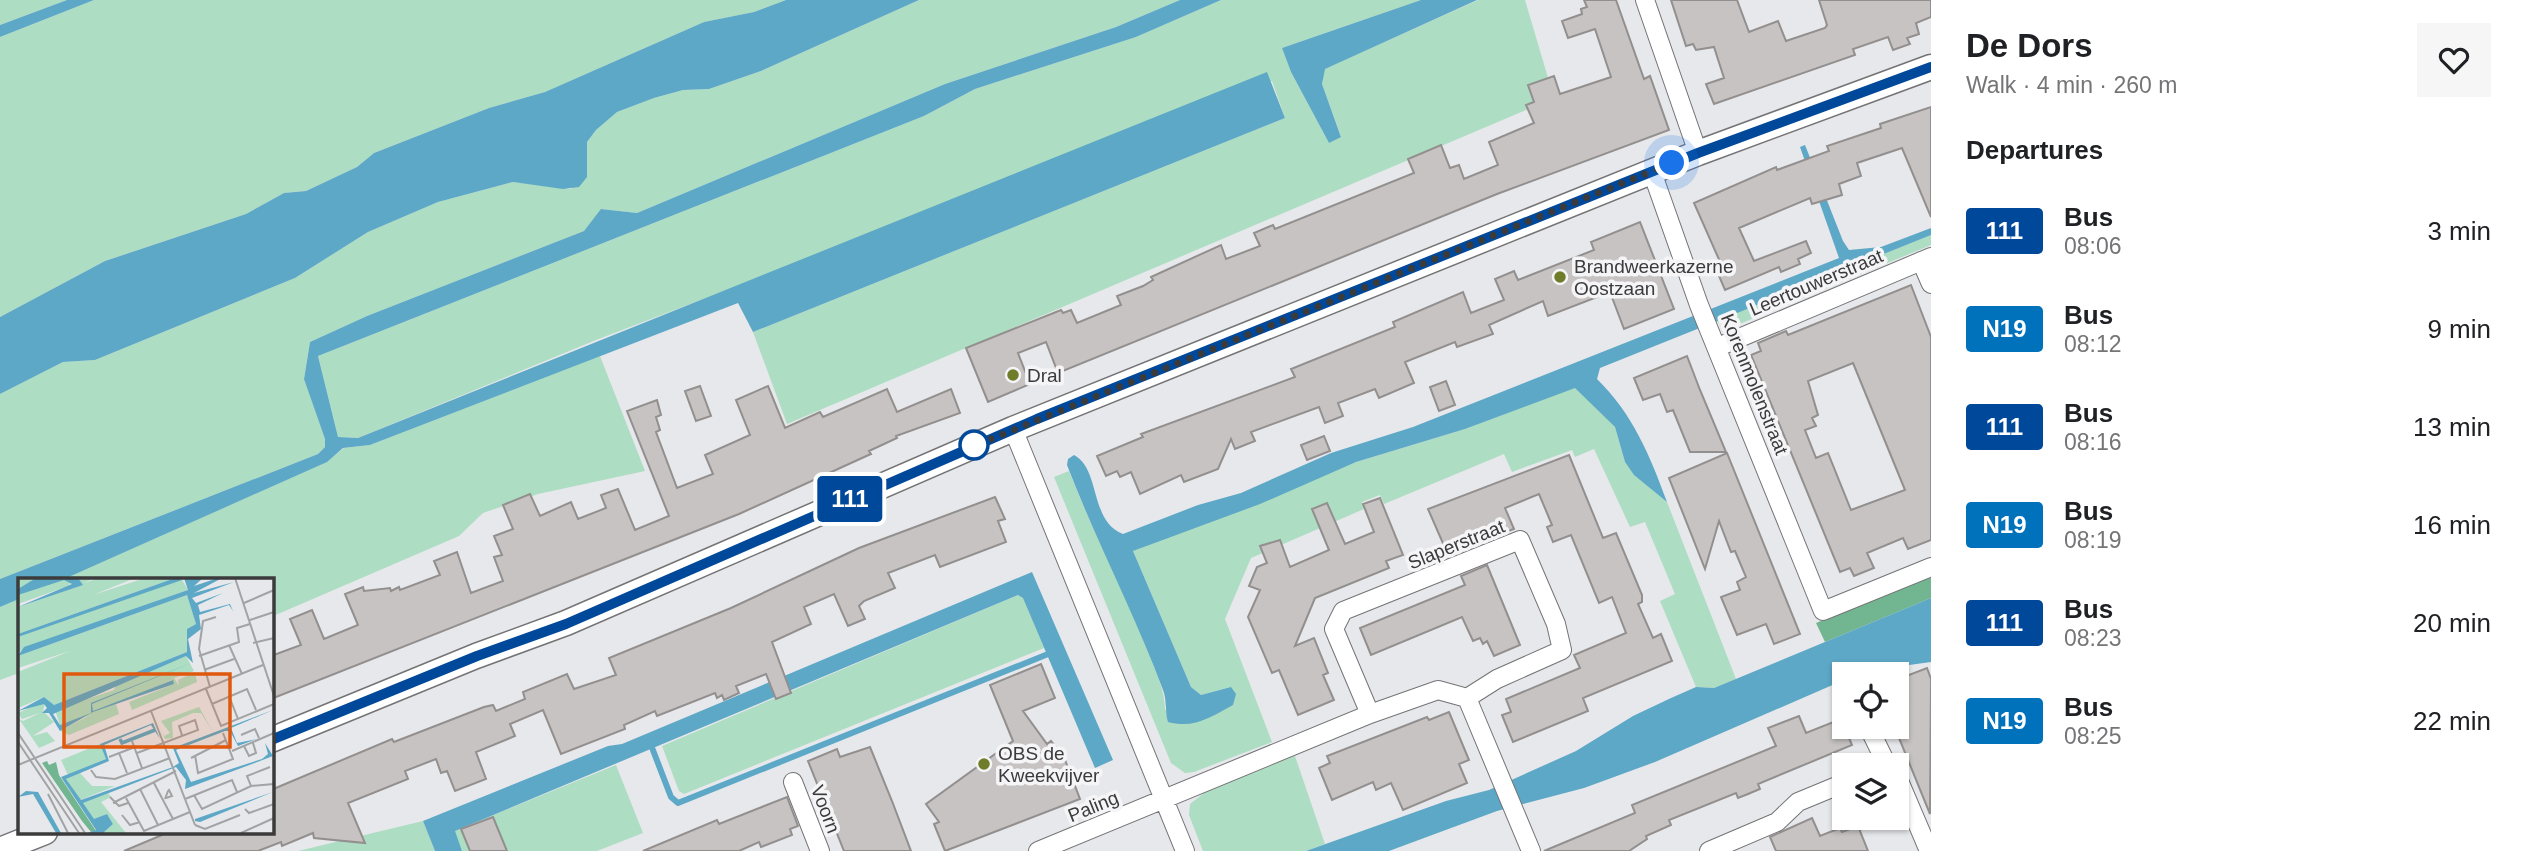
<!DOCTYPE html>
<meta charset="utf-8">
<style>
body{margin:0;font-family:Helvetica,sans-serif;background:#f6f6f6;color:#202124;height:100vh;display:flex;flex-direction:column;font-size:26px;white-space:nowrap}
*{box-sizing:border-box;margin:0}
p{font-size:23px;color:#757577}
.icon{flex:none;width:38px;height:38px;fill:none;stroke:currentColor;stroke-width:2;stroke-linecap:round;stroke-linejoin:round}
.map{position:relative;flex:1;overflow:hidden}
.drawer{display:flex;flex-direction:column;background:#fff;width:595px}
.drawer>*{flex:none}
.badge{padding:0 14px;border-radius:5px;font-size:24px;line-height:46px}
.buttons{position:absolute;left:1832px;top:662px;display:grid;gap:14px}
.buttons a{display:grid;place-items:center;width:77px;height:77px;border-radius:0px;background:#fff;box-shadow:0 2px 5px #0004;font-size:35px}
.you{position:absolute;width:35px;height:35px;margin:-18px;border:5px solid #fff;border-radius:50%;background:#1a73e8;box-shadow:0 0 0 10px #1a73e833}
.map>.badge{position:absolute;translate:-50% -50%;box-shadow:0 0 0 4px #fff}
h2{padding:0 35px;font-size:26px;line-height:63px}
.round{display:grid;place-items:center;flex:none;width:74px;height:74px;border-radius:0px;background:#f6f6f6}
.head{display:flex;align-items:center;justify-content:space-between;height:119px;padding:0 35px}
h1{font-size:33px;font-weight:700;line-height:52px}
ul{padding:0;list-style:none}
li{display:flex;align-items:center;gap:21px;height:98px;padding:0 35px}
li div{flex:1}
li b{display:block;font-size:26px}
li em{font-style:normal}
li .badge{min-width:77px;font-weight:700;text-align:center}
main{display:flex;flex:1;min-height:0}
.map>svg:first-child{display:block}
</style>
<main>
<div class="map">
<svg width="1931" height="851" viewBox="0 0 1931 851">
<rect width="100%" height="100%" fill="#e7e8eb"/>
<path fill="#adddc2" d="M0,0H67L0,25Z
M94,0H786L754,12L704,22L545,92L489,108L374,153L357,167L306,191L284,193L246,214L105,261L0,317V37Z
M919,0H1180L1116,27L945,84L637,213L602,209L584,231L367,316L310,342L304,378L325,439V447L318,454L0,579V394L63,362L95,360L295,278L368,232L438,202L513,182L571,189L587,169V142L596,130L617,112L654,98L683,90L709,89L761,71Z
M1221,0H1421L1282,48L1291,72L1329,143L1341,136L1322,84L1324,69L1478,0H1525L1554,98L787,424L753,332L1285,118L1272,81L596,340L358,438L338,437L318,356L924,116L975,89L1136,37Z
M1931,235V245L1730,328L1715,321Z
M600,356L645,471L538,494L483,513L459,536L271,617V580H62L326,462L344,448L370,445Z
M1575,387L1615,427L1625,462L1634,474L1667,502L1736,679L1714,688L1696,687L1660,601L1675,594L1645,522L1630,527L1594,449L1575,457L1572,450L1512,472L1504,454L1384,504L1380,495L1362,502L1364,509L1251,558L1225,619L1272,742L1194,772L1185,773L1171,763L1054,477L1069,471C1093,533 1126,592 1149,654C1156,673 1165,690 1165,710L1231,687L1201,695L1191,687L1133,551L1356,462L1465,429Z
M1018,595L1023,597L1044,648L684,794L679,791L662,746Z
M19,599V673L0,680V607Z
M1295,756L1325,844L1306,851H1203L1189,815L1190,804L1209,789Z
M616,765L643,833L597,851H462L454,831Z
M423,821L435,851H298Z"/>
<path fill="#72b591" d="M1931,576V598L1825,642L1816,623Z"/>
<path fill="#5da8c6" d="M67,0H94L0,37V25Z
M786,0H919L761,71L709,89L683,90L654,98L617,112L596,130L587,142V177L579,187L563,189L513,182L438,202L368,232L295,278L95,360L63,362L0,394V317L105,261L246,214L284,193L306,191L357,167L374,153L489,108L545,92L704,22L754,12Z
M1180,0H1221L1136,37L975,89L924,116L318,356L338,437L358,438L1267,72L1285,118L753,332L738,303L370,445L343,448L327,462L62,580H19V599L0,607V579L318,454L325,447V439L304,379L310,342L367,316L584,231L601,209L637,213L945,84L1116,27Z
M1421,0H1477L1325,69L1322,84L1341,137L1329,143L1291,72L1282,48Z
M1805,145L1843,241L1849,250L1881,247L1931,228V235L1600,368L1597,379C1633,414 1650,456 1667,502L1634,475L1625,462L1615,427L1575,388L1465,429L1356,462L1260,504L1133,551L1191,687L1201,695L1231,687L1236,694L1233,705C1211,717 1194,729 1168,722C1165,712 1167,700 1163,690C1135,614 1096,541 1067,465L1068,459L1074,455C1101,469 1089,521 1123,534L1198,505L1241,493L1331,453L1413,427L1839,258L1800,147Z
M1032,572L1113,760L1095,768L1023,598L1018,595L455,831L462,851H435L423,821L608,746L622,744Z
M1931,598V662L1844,674V680L1655,762L1584,788L1497,811L1389,851H1306L1446,801L1489,790L1576,751L1633,716L1671,698L1696,687L1714,688Z"/>
<g fill="none" stroke-linecap="round" stroke-linejoin="round">
<path stroke="#5da8c6" stroke-width="6" d="M651,745L671,797L678,803L1053,652"/>
</g>
<path fill="#c6c3c2" stroke="#928f8e" stroke-width="2" fill-rule="evenodd" d="M1584,0H1616L1644,79L1650,76L1669,130L1497,194L1058,373L1046,342L1018,353L1030,384L988,402L966,348L1061,310L1063,313L1071,310L1077,323L1121,305L1117,296L1143,286L1153,280L1151,277L1221,245L1226,259L1260,246L1254,233L1273,225L1275,229L1414,173L1408,159L1441,145L1450,168L1459,165L1464,179L1498,165L1489,142L1534,123L1526,105L1534,102L1528,85L1554,76L1560,94L1611,77L1595,29L1568,38L1562,21L1582,14L1581,9L1587,7Z
M1671,0H1737L1749,32L1778,21L1786,41L1825,28L1827,25L1819,0H1931V17L1916,23L1919,34L1907,38L1910,44L1893,50L1888,37L1853,49L1855,55L1714,104L1706,84L1724,78L1714,47L1696,50L1693,44L1686,46Z
M1931,107V217L1902,148L1857,163L1861,176L1839,184L1842,195L1812,204L1810,198L1739,228L1754,261L1806,241L1811,253L1798,259L1800,264L1781,272L1779,267L1725,290L1719,276L1725,273L1694,203L1776,167L1777,170L1829,151L1827,146L1881,128L1880,124Z
M1640,222L1674,309L1624,329L1610,292L1548,316L1543,301L1489,325L1493,334L1457,347L1455,342L1405,362L1414,383L1379,398L1375,389L1338,403L1343,416L1325,423L1319,407L1251,432L1255,441L1235,449L1231,439L1218,469L1184,482L1181,475L1140,494L1131,472L1120,477L1117,471L1106,476L1097,456L1143,437L1141,434L1295,377L1291,369L1395,327L1393,322L1463,292L1471,313L1504,300L1495,279L1514,271L1518,280L1594,250L1591,242Z
M1911,285L1931,337V540L1908,549L1903,538L1867,553L1874,568L1854,576L1850,568L1840,572L1751,355L1761,351L1758,343L1786,331L1788,335ZM1853,363L1905,490L1851,510L1828,453L1816,458L1805,430L1816,426L1812,418L1818,415L1808,381Z
M1687,356L1700,390L1726,452H1690L1673,410L1667,412L1660,394L1643,400L1634,378Z
M1446,381L1455,405L1439,411L1430,387Z
M700,386L711,416L696,421L685,391Z
M768,386L785,428L820,412L823,417L887,389L897,412L951,389L960,413L896,436L897,438L869,451L871,454L862,458L739,514L271,699V656L301,645L290,619L312,610L324,639L358,625L345,594L363,587L364,591L390,588L391,591L399,587L400,590L440,575L434,561L457,552L471,593L503,581L494,557L502,555L494,536L513,529L503,505L530,494L540,516L571,502L578,519L606,508L601,495L618,489L635,530L669,516L627,411L657,400L661,415L656,417L660,430L656,432L677,488L713,474L705,455L750,435L736,400Z
M1324,436L1330,451L1307,460L1301,445Z
M1727,453L1800,634L1774,644L1766,624L1737,635L1721,597L1740,590L1737,582L1746,577L1735,551L1731,552L1719,521L1705,569L1669,478Z
M1569,455L1603,538L1616,533L1642,595V602L1638,604L1653,638L1661,634L1672,661L1583,698L1588,711L1513,742L1502,715L1511,712L1506,699L1580,668L1574,655L1626,633L1612,597L1599,603L1571,535L1553,542L1547,527L1552,525L1539,494L1505,508L1514,529L1471,545L1468,538L1445,548L1428,509Z
M995,497L1005,519L998,521L1006,542L940,567L935,555L888,573L895,588L864,601L859,606L865,619L848,626L834,594L804,607L811,624L772,642L791,693L776,699L766,674L736,686L739,693L724,700L722,695L717,698L715,693L657,716L655,711L624,725L625,729L561,754L543,710L510,724L515,736L476,752L486,779L455,791L447,771L441,773L436,759L405,771L408,779L348,803L365,843L314,838L313,833L282,846L281,842L258,851H124L169,832H271V790L392,739L394,742L484,707L493,705L496,711L525,699L523,692L567,674L574,689L616,675L609,658L731,608L859,548Z
M1380,498L1403,555L1386,561L1389,568L1315,598L1295,646L1314,638L1328,673L1323,675L1334,700L1298,715L1279,670L1272,673L1248,617L1260,590L1249,586L1257,567L1267,563L1260,546L1280,540L1290,567L1329,550L1312,509L1327,503L1345,544L1374,532L1363,504Z
M1487,565L1520,645L1494,656L1487,641L1483,644L1480,638L1473,641L1462,617L1371,655L1360,628L1465,585L1461,576Z
M1041,664L1055,698L1023,711L1047,744L1051,741L1065,760L1080,799L945,851L934,824L939,822L926,804L1013,741L990,685Z
M1927,668L1931,679L1930,814L1897,733V700L1908,696L1901,678Z
M1449,712L1469,760L1459,764L1467,783L1403,810L1391,783L1376,790L1373,782L1332,800L1319,768L1330,763L1327,756L1427,717L1429,720Z
M1799,716L1806,733L1841,719L1852,745L1758,784L1760,789L1748,794L1738,798L1736,793L1669,820L1671,825L1646,836L1647,839L1629,851H1544L1635,813L1632,805L1776,746L1768,728Z
M870,747L892,801L911,851H844L808,761L837,749L840,757Z
M787,797L798,826L790,829L792,835L761,847L759,842L739,851H643L717,820L719,824Z
M493,817L507,851H470L461,829Z
M1812,818L1820,836L1840,828L1842,832L1858,826L1868,851H1776L1770,837Z"/>
<g fill="none" stroke-linecap="round" stroke-linejoin="round">
<defs>
<path id="street" d="M1645,0L1698,153
M1652,172L1699,305L1823,611L1931,567
M1921,261L1931,284
M1718,347L1931,257
M1013,429L1185,851
M1467,698L1531,851
M1868,726L1887,765
M1897,776L1929,851
M793,782L820,851
M1038,851L1370,714L1438,690L1467,698L1497,679L1562,650L1556,624L1520,540L1343,611L1334,629L1370,714
M1709,851L1777,822L1798,802L1844,783"/>
<path id="secondary" d="M271,740L476,656L566,623L1013,429L1698,153L1931,67
M0,850L45,832"/>
</defs>
<use href="#street" stroke="#747477" stroke-width="20"/>
<use href="#secondary" stroke="#747477" stroke-width="27"/>
<use href="#street" stroke="#fff" stroke-width="18"/>
<use href="#secondary" stroke="#fff" stroke-width="24"/>
</g>
<g fill="none" stroke-linecap="round" stroke-linejoin="round">
<defs>
<path id="line" d="M271,740L477,656L566,624L1037,419L1698,153L1931,67"/>
</defs>
<use href="#line" stroke="#fff" stroke-width="16"/>
<use href="#line" stroke="#004899" stroke-width="10"/>
<path stroke="#3b3b3c" stroke-width="7" stroke-dasharray="0 12.6" d="M974,445L971,447L1672,163"/>
</g>
<g fill="#6f7d2b" stroke="#f5f5f8" stroke-width="2.5">
<circle cx="1560" cy="277" r="7"/>
<circle cx="1013" cy="375" r="7"/>
<circle cx="984" cy="764" r="7"/>
</g>
<circle fill="#fff" stroke="#004899" stroke-width="3.5" cx="974" cy="445" r="14"/>
<g text-anchor="middle" stroke-width="7" stroke-linejoin="round" paint-order="stroke">
<g font-size="19" fill="#3b3b3c" stroke="#f5f5f8" text-anchor="start">
<text x="1574" y="273">Brandweerkazerne<tspan x="1574" dy="22">Oostzaan</tspan></text>
<text x="1027" y="382">Dral</text>
<text x="998" y="760">OBS de<tspan x="998" dy="22">Kweekvijver</tspan></text>
</g>
<g font-size="19" fill="#3b3b3c" stroke="#f5f5f8">
<text transform="translate(1816 282) rotate(-23)" y="7">Leertouwerstraat</text>
<text transform="translate(1755 384) rotate(68)" y="7">Korenmolenstraat</text>
<text transform="translate(1456 544) rotate(-22)" y="7">Slaperstraat</text>
<text transform="translate(1093 806) rotate(-22)" y="7">Paling</text>
<text transform="translate(826 809) rotate(69)" y="7">Voorn</text>
</g>
</g>
<g transform="translate(18 578)">
<rect width="256" height="256" fill="#e7e8eb"/>
<path d="M0,0H57L50,8L0,26ZM60,0H76L66,5L81,0H117L75,17L127,0H157L0,56V29L64,7ZM163,0L170,12L0,74V59ZM169,17L178,46L169,51V74L36,127L26,119L0,130V94L52,73L0,90V78ZM168,78L176,93L156,100L161,108L160,102L177,94L179,104L114,132L111,124L156,106L154,102L83,131L98,126L101,136L51,157L42,153L72,137L42,147L37,132L96,112L99,105ZM20,126H27L25,133L36,144L15,158L29,154L37,163L21,170L1,141L5,143L22,135L4,141L0,135ZM181,129L195,154L183,135H175L154,144L155,160L147,161L137,137L146,158L152,155L143,143ZM82,166L88,181L50,197L43,182ZM62,195L74,208H97L62,222L48,201ZM90,215L93,219L83,224L108,255H85L95,246L89,236L76,242L64,225Z" fill="#adddc2"/>
<path d="M29,183L31,187L38,184L41,197L78,253L73,254L64,243L24,185Z" fill="#72b591"/>
<path d="M18,0H60L65,7L0,29L54,6L46,2L0,17V11ZM157,0L164,2L0,59V56ZM166,0H185L176,8L200,0H204L176,15L216,4L174,20L178,25L205,15L180,27L182,34L212,26L215,33L211,27L181,37L183,51L170,61L175,85L168,78L35,136L42,147L73,135V125L173,85L74,126L75,133L155,102L156,106L75,134L42,153L31,135H24L29,130L26,126L0,133L26,119L36,127L169,74V51L178,46L169,17L0,78L6,69L170,12ZM255,132L213,150L219,165L239,161L220,168L212,153H207L158,172L173,204L244,181L250,176L247,165L255,178L167,211L168,202L158,189L65,225L76,241L89,236L95,246L85,255H70L78,252L43,199L88,181L82,166L135,145L142,161L133,147L86,167L91,183L48,201L63,222L155,189L161,185L155,170ZM8,213L20,214L43,255H38L15,216L0,219ZM255,214L182,244L177,243V241Z" fill="#5da8c6"/>
<path fill="none" stroke="#5da8c6" stroke-width="3.5" d="M102,161L104,165L137,152"/>
<path fill="none" stroke="#a2a3a5" stroke-width="2" d="M217,0L256,118M226,25L256,12M232,42L256,34M235,65L256,60M211,67L224,96M181,78L221,64L219,50L232,46M186,92L216,81M192,109L181,71L185,43L198,39M188,111L203,148L256,126M211,118L220,141M194,126L229,111L238,132M133,133L177,247M0,155L67,255M223,157L237,151L241,160M114,163L124,190M0,164L61,255M226,168L231,178L238,175L235,165M214,173L256,155M101,175L109,195M119,175L180,152L177,142L161,148L164,157M177,177L180,195L215,181L205,155M91,179L117,169M173,180L208,162M0,187L245,87M73,192L78,199L97,201L152,180M136,205L155,241M233,208L229,198L252,189M122,211L140,247M30,216L50,255M176,217L184,231L233,208L256,206M92,219L101,228L110,225M108,220L126,253L172,234M147,221L150,213L151,212L154,218L148,220M167,221L214,202L219,214M95,225L158,193M227,231L231,235L256,226M104,237L112,247L122,244M177,247L187,251L222,237M223,255L256,240"/>
<path fill="#df580e" fill-opacity="0.15" stroke="#df580e" stroke-width="3.5" d="M46,96H212V169H46Z"/>
<rect width="256" height="256" fill="none" stroke="#3b3b3c" stroke-width="3.5"/>
</g>
</svg>
<div class="buttons">
<a><svg class="icon" aria-label="locate" viewBox="0 0 24 24"><circle cx="12" cy="12" r="6"/><path d="M12 2v4M12 18v4M2 12h4M18 12h4"/></svg></a>
<a><svg class="icon" aria-label="layers" viewBox="0 0 24 24"><path d="M12 4l9 5-9 5-9-5zM3 14l9 5 9-5"/></svg></a>
</div>
<div class="you" style="left:1672px;top:163px"></div>
<b class="badge" style="left:850px;top:499px;background:#004899;color:#fff">111</b>
</div>
<section class="drawer">
<div class="head"><div><h1>De Dors</h1><p>Walk · 4 min · 260 m</p></div><a class="round"><svg class="icon" aria-label="heart" viewBox="0 0 24 24"><path d="M12 20l-8-8c-3-5 5-10 8-4 3-6 11-1 8 4z"/></svg></a></div>
<h2>Departures</h2>
<ul>
<li><span class="badge" style="background:#004899;color:#fff">111</span><div><b>Bus</b><p>08:06</p></div><em>3 min</em></li>
<li><span class="badge" style="background:#0072bc;color:#fff">N19</span><div><b>Bus</b><p>08:12</p></div><em>9 min</em></li>
<li><span class="badge" style="background:#004899;color:#fff">111</span><div><b>Bus</b><p>08:16</p></div><em>13 min</em></li>
<li><span class="badge" style="background:#0072bc;color:#fff">N19</span><div><b>Bus</b><p>08:19</p></div><em>16 min</em></li>
<li><span class="badge" style="background:#004899;color:#fff">111</span><div><b>Bus</b><p>08:23</p></div><em>20 min</em></li>
<li><span class="badge" style="background:#0072bc;color:#fff">N19</span><div><b>Bus</b><p>08:25</p></div><em>22 min</em></li>
</ul>
</section>
</main>
